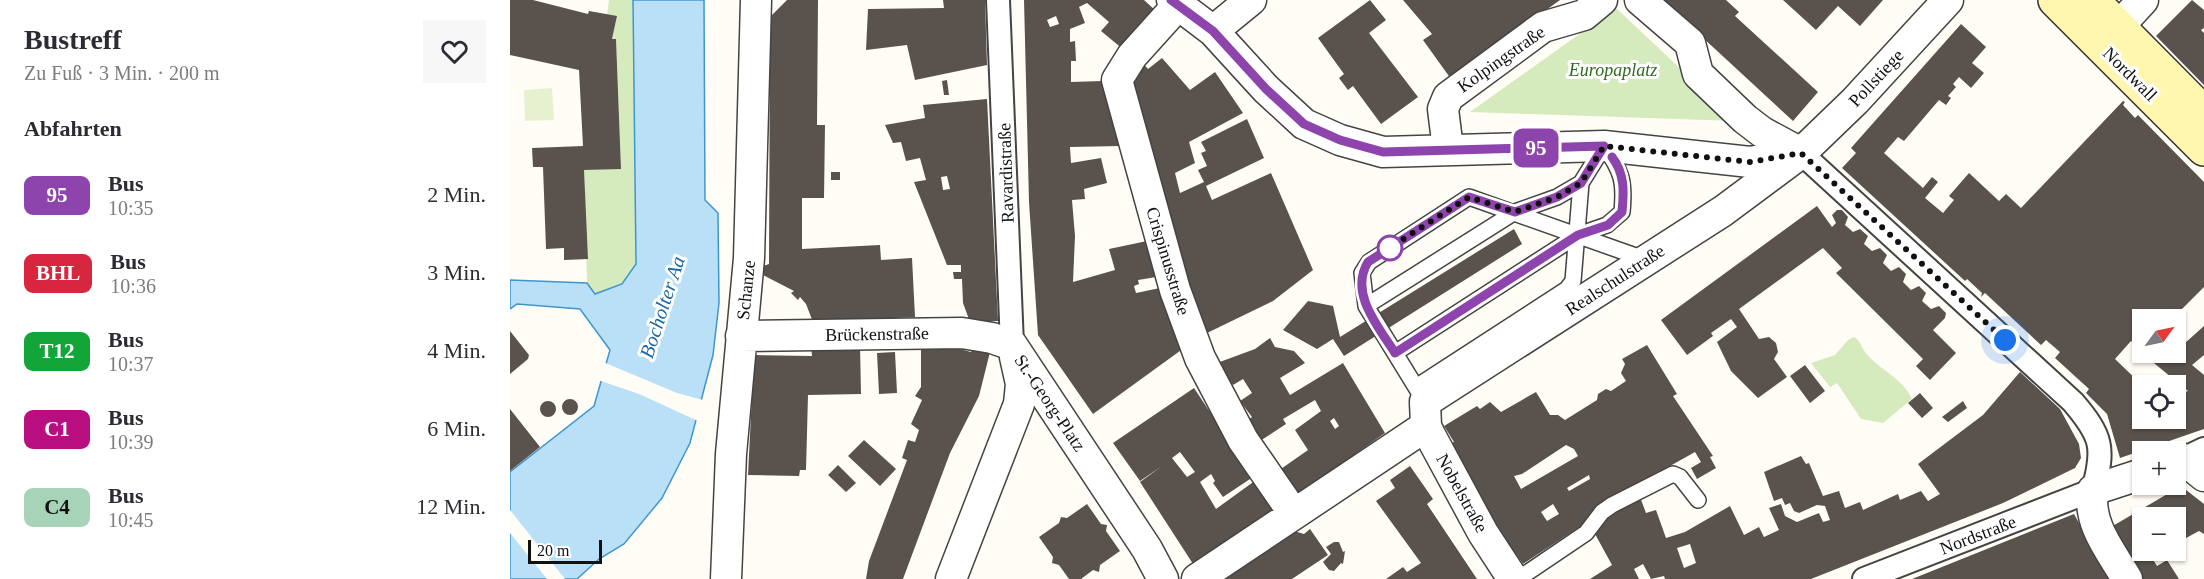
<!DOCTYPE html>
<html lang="de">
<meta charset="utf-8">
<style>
body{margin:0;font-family:"Times New Roman",serif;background:#f7f7f7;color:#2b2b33;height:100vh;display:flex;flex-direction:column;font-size:22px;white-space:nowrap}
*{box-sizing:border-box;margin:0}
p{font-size:20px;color:#7c7c81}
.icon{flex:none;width:33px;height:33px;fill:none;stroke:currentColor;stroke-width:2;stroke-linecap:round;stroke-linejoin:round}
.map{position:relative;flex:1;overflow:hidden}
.drawer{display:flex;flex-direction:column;background:#fff;width:510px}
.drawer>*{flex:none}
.badge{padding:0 12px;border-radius:9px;font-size:21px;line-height:39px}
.needle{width:39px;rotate:57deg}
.fabs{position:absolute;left:1622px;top:309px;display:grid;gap:12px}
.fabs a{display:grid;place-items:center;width:54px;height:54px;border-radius:0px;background:#fff;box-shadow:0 2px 4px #0004;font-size:30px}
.scale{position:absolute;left:18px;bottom:15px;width:74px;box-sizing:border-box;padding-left:6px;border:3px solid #111;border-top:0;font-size:16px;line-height:21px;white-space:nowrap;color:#111;-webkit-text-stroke:4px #fff;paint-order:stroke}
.you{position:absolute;width:30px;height:30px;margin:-15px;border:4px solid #fff;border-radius:50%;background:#1a73e8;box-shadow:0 0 0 9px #1a73e833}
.map>.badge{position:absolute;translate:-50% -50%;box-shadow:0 0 0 3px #fff}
h2{padding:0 24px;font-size:22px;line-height:54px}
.round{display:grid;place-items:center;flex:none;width:63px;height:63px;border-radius:0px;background:#f7f7f7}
.head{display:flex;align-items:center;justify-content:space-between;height:102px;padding:0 24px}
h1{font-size:28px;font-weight:800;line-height:45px}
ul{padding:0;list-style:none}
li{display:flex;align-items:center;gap:18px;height:78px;padding:0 24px}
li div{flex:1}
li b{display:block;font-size:22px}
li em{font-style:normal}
li .badge{min-width:66px;font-weight:700;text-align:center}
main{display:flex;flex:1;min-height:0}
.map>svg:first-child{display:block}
</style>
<main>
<section class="drawer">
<div class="head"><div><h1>Bustreff</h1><p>Zu Fuß · 3 Min. · 200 m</p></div><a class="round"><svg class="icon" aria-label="heart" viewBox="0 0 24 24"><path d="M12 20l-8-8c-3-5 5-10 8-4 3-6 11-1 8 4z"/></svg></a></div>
<h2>Abfahrten</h2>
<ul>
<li><span class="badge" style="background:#8e44ad;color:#fff">95</span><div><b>Bus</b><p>10:35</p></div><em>2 Min.</em></li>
<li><span class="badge" style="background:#d7263d;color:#fff">BHL</span><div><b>Bus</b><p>10:36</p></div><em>3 Min.</em></li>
<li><span class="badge" style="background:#13a538;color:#fff">T12</span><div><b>Bus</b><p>10:37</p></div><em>4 Min.</em></li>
<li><span class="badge" style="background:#b80e80;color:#fff">C1</span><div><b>Bus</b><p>10:39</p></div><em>6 Min.</em></li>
<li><span class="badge" style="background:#a7d4b9;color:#111">C4</span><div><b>Bus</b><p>10:45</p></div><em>12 Min.</em></li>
</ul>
</section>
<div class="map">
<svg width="1694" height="579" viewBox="0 0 1694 579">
<rect width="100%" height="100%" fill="#fffdf5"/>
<path fill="#d5ebbd" d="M99,0H123L126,264L112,284L84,294L77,283L74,170L111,168L106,39H102L107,17L97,15Z
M1106,8L1226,121L960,112Z
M1344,337C1351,341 1351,347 1355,352C1369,370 1393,378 1402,399L1373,423L1351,419L1327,383L1320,387L1301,363L1325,355L1338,340Z"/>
<path fill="#e6f2cf" d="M42,88L44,120L15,121L14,90Z"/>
<path fill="#b9e0f7" stroke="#3f96cf" stroke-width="1.5" d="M123,0H194L195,200L208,213L209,303L203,355L180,443L152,498L114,544L89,559L67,579H0V472L84,406L100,350L70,309L7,304L0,309V280L77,283L85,294L112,284L126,264Z"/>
<path fill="#fffdf5" d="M93,362L167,393L193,400L188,421L129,394L88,380Z
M0,510L55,579H37L0,533Z"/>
<path fill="#5a524d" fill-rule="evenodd" d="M0,0H23L78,14L79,11L107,16L102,39H106L111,169L74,170L78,259L54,260V248L36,249L33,167H23L22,148L73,146L69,70L0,55Z
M277,0H308L307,125H315L314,198H292V249L370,245L371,260L402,258L405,317L303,322L296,304L290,297L288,300L281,293L284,291L253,275V266L259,264L260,17Z
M433,0H475L477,65L405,80L397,45L356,50L358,9L434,8Z
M514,0H634L646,11L614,50L591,31L599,22L577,3L569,7L575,23L560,29V42L565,41L566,61H561V82L593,81L611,146L560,147L561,163L591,158L597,183L574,189L575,199L562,200L565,236L563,282L605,270L599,249L637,241L646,277L628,280L629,284L624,286L626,293L650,288L674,348L583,414L528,335L519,202ZM546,16L549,24L540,27L537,20Z
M860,0L876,20L859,33L908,97L871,124L843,86L838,90L829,78L834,74L808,38Z
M893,0H1050L941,79L913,40L922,34Z
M1152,0H1216L1229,12L1225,16L1308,92L1283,121Z
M1273,0H1373L1350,26L1328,6L1306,30Z
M1682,0L1694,10V28L1691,30L1694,33V85L1646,36Z
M1451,24L1476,47L1462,63L1474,73L1461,88L1449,77L1443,84L1446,87L1438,96L1441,98L1436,105L1429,100L1394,141L1388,137L1374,153L1413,188L1422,177L1428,182L1415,198L1433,213L1444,200L1439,196L1459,173L1489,201L1496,194L1511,208L1613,101L1615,102L1613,105L1625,118L1628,115L1694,182V287L1661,320H1632V350L1621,341L1605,359L1632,385V418H1645L1648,424L1659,420L1658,418H1665V396L1678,391L1639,359L1641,357L1635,352H1665L1694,326V355L1682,365L1694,375V429L1610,458L1597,414L1576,393L1579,389L1545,358L1550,352L1536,340L1531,345L1475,293L1471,297L1472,293L1457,279L1455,281L1332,168L1346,153L1341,148Z
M652,58L680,90L705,72L733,113L679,142L685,163L665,173L670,193L694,182L688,170L697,166L691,153L696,151L691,142L737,119L754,158L696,186L702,200L761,173L803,270L763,301L695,334L675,289L617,78L630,60L638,69Z
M437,80L439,95H434L432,81Z
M477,99L488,321L460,322L453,303L452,279H444L443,272H451V265H437L404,182L416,180L410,158L396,161L391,142L383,143L375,125L415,118L413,105ZM437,176L440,189L433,190L431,177Z
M321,172H330V180H321Z
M1307,206L1322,227L1326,223L1322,215L1327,210H1332L1338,217L1335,225L1343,232L1350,229L1358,236L1354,244L1362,251L1370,248L1377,255L1373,263L1381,271L1389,267L1396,274L1393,282L1401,290L1409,286L1416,293L1412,301L1421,309L1429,306L1436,313L1435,318L1423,330L1446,353L1420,380L1406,366L1413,359L1326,273L1332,268L1313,248L1229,309L1249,339L1259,337L1266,343L1268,352L1264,359L1277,377L1248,398L1221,371L1207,342L1227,327L1221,319L1201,333L1203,336L1177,355L1151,320Z
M1004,229L1012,244L834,356L823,339L807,349L773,330L798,301L823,306L830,337Z
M0,331L19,355L18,359L0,374Z
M760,338L765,347L784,351L795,363L770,378L780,395L833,363L875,433L786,496L768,471L798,450L785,430L811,411L805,400L773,419L776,424L750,441L738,420L742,417L730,401L742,393L733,379L723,385L707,363L745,349ZM824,418L829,426L825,429L820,421Z
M350,345L351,394L298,395L296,470H290L289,476L238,475L244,355L302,356L301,346Z
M1137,345L1167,394L1163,396L1203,456L1200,457L1206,468L1187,479L1181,468L1191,462L1185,452L1094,503L1071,526L1013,564L976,512L941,443L944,442L934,426L967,406L970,409L980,402L991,412L1026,392L1040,415H1048L1055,420L1087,400L1088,394L1096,389L1101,391L1116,381L1111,373L1115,364L1112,359ZM1056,445L1064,449L1068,456L1011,489L1004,476L1012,474ZM1079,475L1080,479L1059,491L1057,488ZM1043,504L1049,514L1037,521L1031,512Z
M464,347L480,352L469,396L440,453L393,579H356L359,561L397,460L392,458L398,440L405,442L409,430L401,424L412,400L405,396L411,387V350L446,348L461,352Z
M385,352L387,393L369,394L367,353Z
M1295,365L1315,391L1300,403L1280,376Z
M1510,372L1550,409L1569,444L1571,458L1565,468L1493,503L1301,579H1155L1154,576L1141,579L1133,564L1124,569L1129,579H1080L1102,565L1085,534L1096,516L1130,497L1136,513L1146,510L1156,538L1175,532L1220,506L1234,535L1249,527L1254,537L1269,530L1259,508L1271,504L1275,516L1287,522L1309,513L1313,522L1320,520L1315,506L1307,505L1289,513L1284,511L1280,503L1275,505L1272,498L1264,501L1254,472L1291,456L1296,464L1299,463L1313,496L1329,491L1335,508L1350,502L1353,510L1388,494L1390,500L1411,491L1418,501L1430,494L1408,464L1473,415ZM1180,544L1186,563L1174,568L1167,548Z
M684,388L743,477L713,497L703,483L705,481L701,474L690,482L706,509L746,480L769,510L685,567L630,482L652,466L630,481L603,443ZM670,452L685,472L677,477L662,458Z
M1410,393L1423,408L1412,418L1398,403Z
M52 407a8 8 0 1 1 16 0a8 8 0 1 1-16 0Z
M30 409a8 8 0 1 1 16 0a8 8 0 1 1-16 0Z
M1453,401L1457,408L1438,422L1432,417Z
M0,409L30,447L0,471Z
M354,440L386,469L370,486L338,456Z
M328,465L346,483L336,492L318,475Z
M900,466L923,499L917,504L967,579H876L893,567L897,572L911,563L866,501L885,488L880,480Z
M1671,486L1694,504V534L1689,531L1665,544V518H1632V550H1655L1642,558L1647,566L1657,560L1669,579H1631L1601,527Z
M577,504L591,524L597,525L596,531L610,551L590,565L589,572L583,570L571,579H559L549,565L542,563L543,557L529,537L549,523L551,517L557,518Z
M1564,514L1600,579H1402Z
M800,529L818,555L782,579H704L784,531L794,534Z
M824,542H829L833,552L835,551L833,564L831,563L824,571L819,570L813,562L821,554L816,547Z"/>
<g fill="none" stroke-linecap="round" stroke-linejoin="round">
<defs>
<path id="service" d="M856,306L1005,212L1047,197L1071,183L1094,146C1112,171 1115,182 1112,212L1097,225L1068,235L885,353
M906,387L1057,289L1063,281L1071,183
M915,402L856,306L852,273L859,262L959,197L1137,260
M1008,579L1076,533L1092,512L1102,505L1163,474L1170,477L1188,500"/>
<path id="pedestrian" d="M488,0L502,345
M1291,153L1563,402C1592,436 1595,448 1583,490L1354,579
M1673,459L1694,449"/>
<path id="minor" d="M662,0L703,31L756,89L794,124L830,140L873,152L1094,146L1240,162L1285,154
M1130,0L1180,43L1188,74L1235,119L1252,132L1291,153
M668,5L622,56L607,80L665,290L690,358L733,440L784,514
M1609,26L1633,0
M703,31L741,0
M938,149L933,109L938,97L1033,27L1074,15L1092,0
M231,336L452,333L482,338L502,345
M502,345L637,549L653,579
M1665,462L1673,459L1694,476
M216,579L221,454L239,258L246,0
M441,579L509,404L511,384L505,357
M687,579L916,426
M1003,579L973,533L920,435L916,426L915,402L1213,211L1291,153L1345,101L1438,0
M1617,579C1601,551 1577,524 1583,490L1632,474"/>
<path id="secondary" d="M1545,0L1694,149
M1582,0L1694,113"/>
</defs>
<use href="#service" stroke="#444" stroke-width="18"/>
<use href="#pedestrian" stroke="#444" stroke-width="26"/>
<use href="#minor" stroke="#444" stroke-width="33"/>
<use href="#secondary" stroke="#333" stroke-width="36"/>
<use href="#service" stroke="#fff" stroke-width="15"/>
<use href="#pedestrian" stroke="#fff" stroke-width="22"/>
<use href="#minor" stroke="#fff" stroke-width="30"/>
<use href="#secondary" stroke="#fff6b0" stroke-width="33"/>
</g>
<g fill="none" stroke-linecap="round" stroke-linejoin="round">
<defs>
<path id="line" d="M661,0L703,31L756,89L794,124L830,140L873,152L1094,146L1071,183L1047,197L1005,212L959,197L858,262C839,293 868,326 885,353L1068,235L1098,225L1112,212C1114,192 1115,174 1102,157"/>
</defs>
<use href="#line" stroke="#fff" stroke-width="14"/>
<use href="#line" stroke="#8e44ad" stroke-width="9"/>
<path stroke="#111" stroke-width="6" stroke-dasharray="0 10.8" d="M880,248L873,252L959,197L1005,212L1047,197L1071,183L1094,146L1240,162L1291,153L1495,340"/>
</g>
<circle fill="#fff" stroke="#8e44ad" stroke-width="3" cx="880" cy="248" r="12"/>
<g text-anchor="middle" stroke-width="6" stroke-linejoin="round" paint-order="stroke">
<g font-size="18" fill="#111" stroke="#fff">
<text transform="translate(991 59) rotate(-35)" y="6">Kolpingstraße</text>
<text transform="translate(1620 74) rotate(45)" y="6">Nordwall</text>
<text transform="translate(1366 78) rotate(-47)" y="6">Pollstiege</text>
<text transform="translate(496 173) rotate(-92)" y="6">Ravardistraße</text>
<text transform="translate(658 261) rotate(73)" y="6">Crispinusstraße</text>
<text transform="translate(1105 280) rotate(-33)" y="6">Realschulstraße</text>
<text transform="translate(236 290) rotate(-84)" y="6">Schanze</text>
<text transform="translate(367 334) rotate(-1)" y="6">Brückenstraße</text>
<text transform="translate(540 403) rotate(56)" y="6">St.-Georg-Platz</text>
<text transform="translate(952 493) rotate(61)" y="6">Nobelstraße</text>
<text transform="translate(1468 535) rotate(-21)" y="6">Nordstraße</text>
</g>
<g font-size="18" font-style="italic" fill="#2f6b1f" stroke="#fff">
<text x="1103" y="76">Europaplatz</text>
</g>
<g font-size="20" font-style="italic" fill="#1768a6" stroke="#fff">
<text transform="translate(152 307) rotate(-72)" y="7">Bocholter Aa</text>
</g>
</g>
</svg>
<div class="fabs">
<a><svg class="needle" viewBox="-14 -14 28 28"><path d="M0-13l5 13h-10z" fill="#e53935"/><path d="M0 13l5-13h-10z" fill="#7c7c81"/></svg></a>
<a><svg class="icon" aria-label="locate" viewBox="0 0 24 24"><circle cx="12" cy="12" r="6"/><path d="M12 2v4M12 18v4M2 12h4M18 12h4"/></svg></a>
<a>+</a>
<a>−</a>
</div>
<div class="scale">20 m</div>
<div class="you" style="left:1495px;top:340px"></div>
<b class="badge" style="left:1026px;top:148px;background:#8e44ad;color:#fff">95</b>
</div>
</main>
